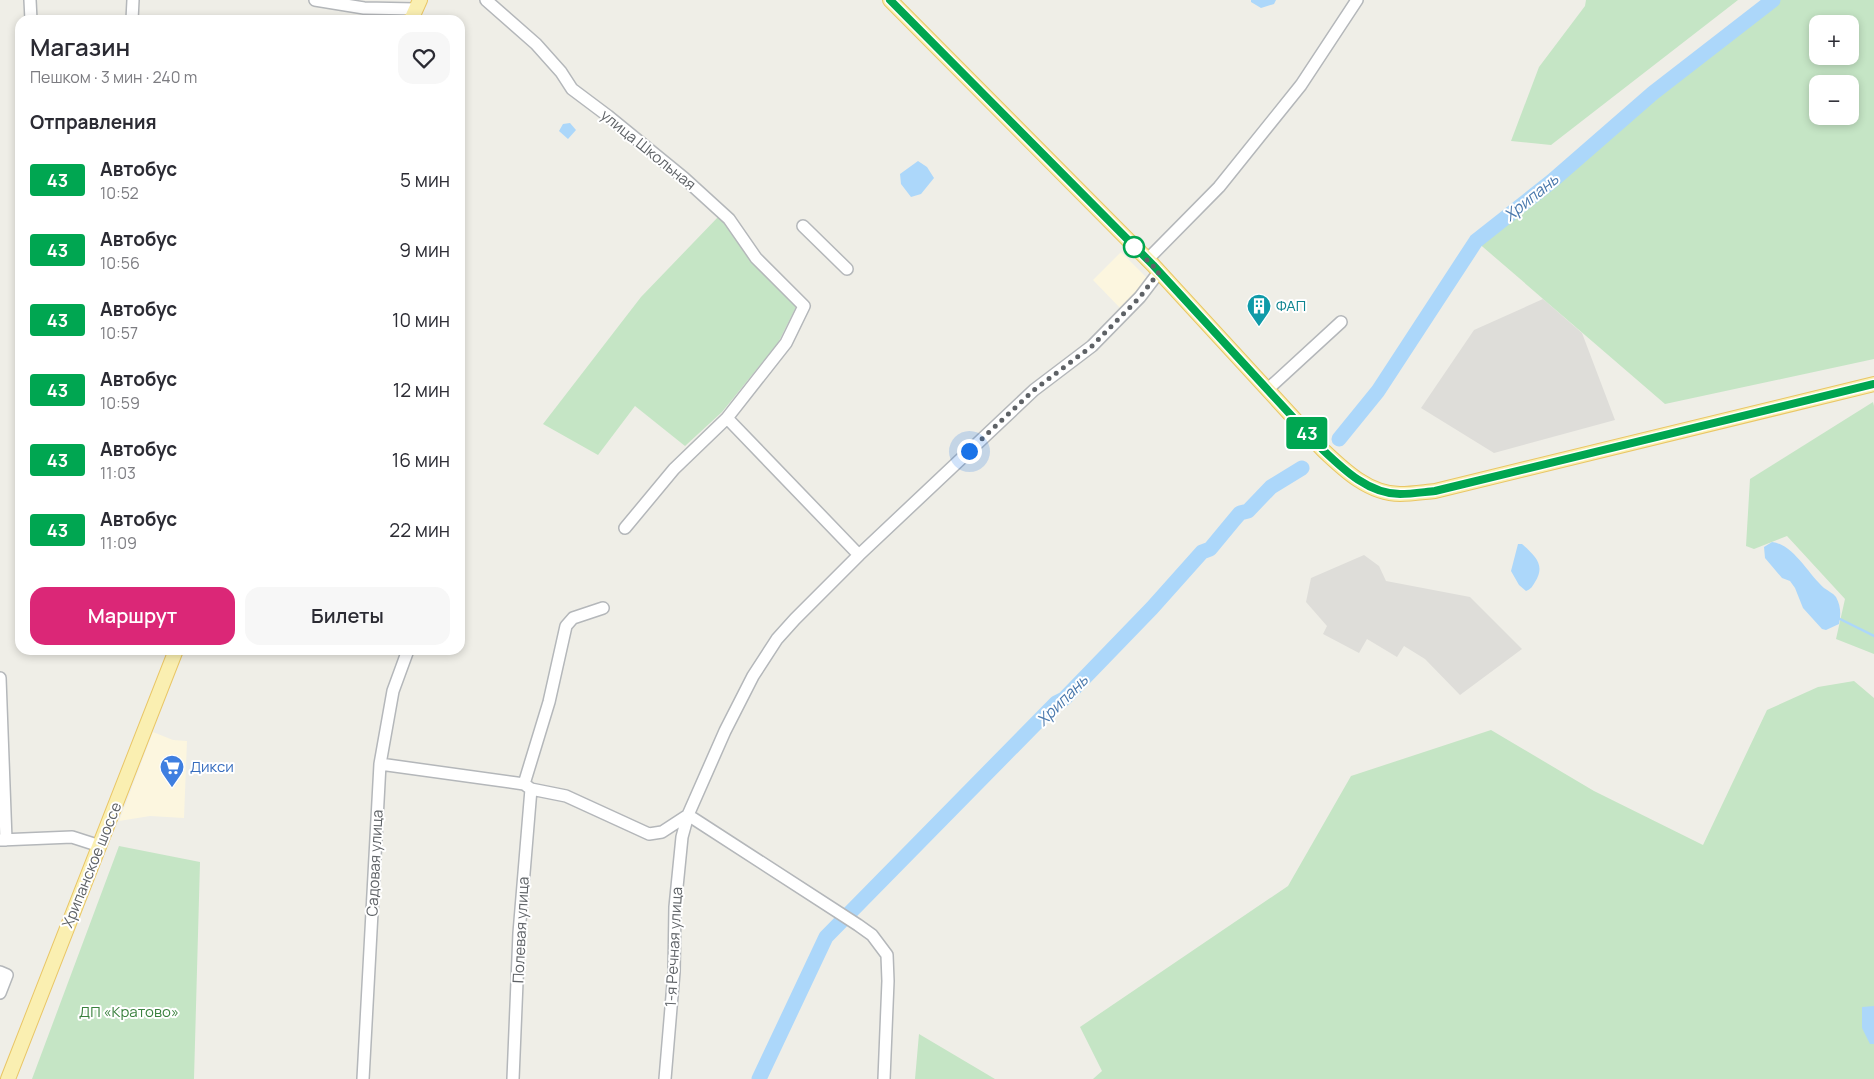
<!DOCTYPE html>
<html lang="ru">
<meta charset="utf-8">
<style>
body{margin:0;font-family:Manrope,sans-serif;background:#f7f7f7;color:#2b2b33;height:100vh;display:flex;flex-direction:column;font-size:19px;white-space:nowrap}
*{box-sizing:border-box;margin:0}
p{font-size:16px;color:#7c7c81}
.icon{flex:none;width:28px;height:28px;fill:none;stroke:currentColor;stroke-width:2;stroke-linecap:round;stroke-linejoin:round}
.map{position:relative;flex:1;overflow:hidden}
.sheet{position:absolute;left:15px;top:15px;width:450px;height:640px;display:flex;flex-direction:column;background:#fff;border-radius:15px;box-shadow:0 2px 8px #0003}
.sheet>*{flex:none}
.badge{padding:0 10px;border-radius:4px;font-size:18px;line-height:32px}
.controls{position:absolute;left:1809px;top:15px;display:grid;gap:10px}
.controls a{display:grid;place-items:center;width:50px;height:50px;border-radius:10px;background:#fff;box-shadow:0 2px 8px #0003;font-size:25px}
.you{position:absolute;width:25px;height:25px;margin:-12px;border:4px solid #fff;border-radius:50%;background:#1a73e8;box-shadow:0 0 0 8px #1a73e833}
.map>.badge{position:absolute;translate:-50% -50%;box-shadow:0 0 0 2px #fff}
h2{padding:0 15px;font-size:19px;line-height:45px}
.round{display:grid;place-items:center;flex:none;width:52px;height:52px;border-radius:15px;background:#f7f7f7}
.overview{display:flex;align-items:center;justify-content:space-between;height:85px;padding:0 15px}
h1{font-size:24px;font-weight:600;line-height:38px}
.cta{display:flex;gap:10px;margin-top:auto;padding:10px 15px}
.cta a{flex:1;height:58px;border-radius:15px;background:#db2777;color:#fff;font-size:20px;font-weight:600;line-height:58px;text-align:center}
.cta a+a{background:#f7f7f7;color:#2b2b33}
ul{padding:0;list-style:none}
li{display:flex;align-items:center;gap:15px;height:70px;padding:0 15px}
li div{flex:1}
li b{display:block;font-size:19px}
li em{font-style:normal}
li .badge{min-width:55px;font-weight:700;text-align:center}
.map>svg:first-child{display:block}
</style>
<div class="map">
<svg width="1874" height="1079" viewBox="0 0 1874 1079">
<rect width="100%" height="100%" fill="#efeee7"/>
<path fill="#fcf6df" d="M1121,252L1150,281L1122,310L1093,280Z
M153,732L173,740L187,741L184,818L150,816L119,821Z"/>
<path fill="#deddd9" d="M1543,299L1582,333L1615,420L1494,453L1421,408L1474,330Z
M1364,555L1379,566L1386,581L1470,597L1522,649L1460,695L1425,659L1404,646L1397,657L1367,639L1359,653L1323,634L1327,626L1306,602L1311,578Z"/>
<path fill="#c5e5c5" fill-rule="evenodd" d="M1586,0H1738L1551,145L1511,141L1539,67L1585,6Z
M1773,0H1874V359L1665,404L1476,241L1552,181L1653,93ZM1818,24H1850V56H1818ZM1818,84H1850V116H1818Z
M719,216L752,261L796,307L778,343L722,412L685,446L635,406L598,455L543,424L641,297Z
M1873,402L1874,406V654L1836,639L1845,599L1787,536L1754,549L1746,546L1750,479Z
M1854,681L1874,698V1079H1093L1102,1071L1080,1027L1288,886L1351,776L1491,730L1594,791L1703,845L1767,710L1818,687Z
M119,846L200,862L194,1079H32Z
M919,1034L995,1079H915Z"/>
<path fill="#acd7fa" d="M1251,0H1276L1274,4L1261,8L1251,2Z
M570,123L576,130L568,139L559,131L563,124Z
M918,161L927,167L934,178L921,194L911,197L901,184L900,174Z
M1772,542C1793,544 1809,575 1824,588C1828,591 1833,593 1836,597C1841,606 1841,615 1839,624L1826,630L1822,629L1803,608L1795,588L1790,581L1782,578L1765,558L1764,547Z
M1518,544H1522C1535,556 1546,565 1535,582C1532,587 1531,589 1526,591L1519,585L1511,571Z
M1874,1006V1044H1870L1862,1028V1007Z"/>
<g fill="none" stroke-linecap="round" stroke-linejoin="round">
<path stroke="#acd7fa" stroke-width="2.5" d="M1840,619L1874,636"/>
<path stroke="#acd7fa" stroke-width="15" d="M1339,439L1378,391L1476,241L1552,181L1653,93L1773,0
M759,1079L826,937L1056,703L1064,699L1152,608L1202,552L1210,549L1234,520L1240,513L1248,511L1271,487L1302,468"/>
<defs>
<path id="minor" d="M30,0L31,20
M315,0L364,8L416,9
M486,0L536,44L561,72L572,89L608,116L684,178L729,219L756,258L804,306L786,343L727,418L674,469L625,528
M132,20L133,0
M803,226L847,269
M1147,260L1219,187L1301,85L1357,0
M1268,389L1341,322
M727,418L859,555
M0,678L6,840
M380,764L524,784L531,789L519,933L513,1079
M524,784L549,702L566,626L573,618L603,608
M531,789L566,796L649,834L662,832L688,815
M688,815L858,925L872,935L887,955L888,981L884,1079
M0,840L72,837L100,846
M0,972L7,975L0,993
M363,1079L380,764L393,691L408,650
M665,1079L674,972L675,907L682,837L688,815L725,731L753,676L777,639L795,619L859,555L1034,390L1092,346L1140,297L1159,272"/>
<path id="major" d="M890,0L1153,265L1323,450C1344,470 1369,494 1400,494C1412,494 1424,492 1435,491L1874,384
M411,20L420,0
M8,1079L176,650"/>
</defs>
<use href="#minor" stroke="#b4b7ba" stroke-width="14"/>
<use href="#major" stroke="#e9c666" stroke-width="16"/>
<use href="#minor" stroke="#fff" stroke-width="11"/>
<use href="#major" stroke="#faefb1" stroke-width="14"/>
</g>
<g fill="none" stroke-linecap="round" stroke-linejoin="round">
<defs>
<path id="line" d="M890,0L1153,265L1323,450C1344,470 1369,494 1400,494C1412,494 1424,492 1435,491L1874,384"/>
</defs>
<use href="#line" stroke="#fff" stroke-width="11"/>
<use href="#line" stroke="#00a651" stroke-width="8"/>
<path stroke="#5e6266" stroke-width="5" stroke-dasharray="0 9" d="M969,451L1034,390L1092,346L1140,297L1159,272L1134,247"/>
</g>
<defs>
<symbol id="building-pin" viewBox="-11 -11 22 30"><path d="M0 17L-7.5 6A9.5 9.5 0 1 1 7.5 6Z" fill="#0f9aa8" stroke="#fff"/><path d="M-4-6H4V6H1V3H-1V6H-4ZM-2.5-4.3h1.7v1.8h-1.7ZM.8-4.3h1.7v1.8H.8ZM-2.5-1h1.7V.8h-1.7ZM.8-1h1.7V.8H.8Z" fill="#fff"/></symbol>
<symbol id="supermarket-pin" viewBox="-11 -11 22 30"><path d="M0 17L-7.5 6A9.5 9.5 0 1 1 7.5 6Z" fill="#3f7fe0" stroke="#fff"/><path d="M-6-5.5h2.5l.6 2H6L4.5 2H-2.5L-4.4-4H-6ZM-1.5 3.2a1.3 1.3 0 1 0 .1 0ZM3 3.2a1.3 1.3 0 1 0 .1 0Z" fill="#fff"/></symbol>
</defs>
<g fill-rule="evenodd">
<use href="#building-pin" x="1245" y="292" width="28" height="38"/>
<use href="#supermarket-pin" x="158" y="753" width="28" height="38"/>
</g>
<circle fill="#fff" stroke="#00a651" stroke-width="2.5" cx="1134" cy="247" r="10"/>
<g text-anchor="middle" stroke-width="4" stroke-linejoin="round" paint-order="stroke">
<g font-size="15" fill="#5e6266" stroke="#fff">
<text transform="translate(648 150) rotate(39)" y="5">улица Школьная</text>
<text transform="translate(375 863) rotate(-87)" y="5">Садовая улица</text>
<text transform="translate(92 865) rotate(-68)" y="5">Хрипанское шоссе</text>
<text transform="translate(521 930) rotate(-87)" y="5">Полевая улица</text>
<text transform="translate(674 947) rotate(-87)" y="5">1-я Речная улица</text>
</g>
<g font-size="15" fill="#0d838f" stroke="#fff" text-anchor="start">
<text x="1276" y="311">ФАП</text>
</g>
<g font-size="15" fill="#366cbe" stroke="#fff" text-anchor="start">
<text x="190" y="772">Дикси</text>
</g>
<g font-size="15" fill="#3a813e" stroke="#fff">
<text x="129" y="1017">ДП «Кратово»</text>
</g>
<g font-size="16" font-style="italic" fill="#4978ac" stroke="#fff">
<text transform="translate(1531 197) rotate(-39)" y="6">Хрипань</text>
<text transform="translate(1062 700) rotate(-45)" y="6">Хрипань</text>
</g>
</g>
</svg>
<div class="controls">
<a>+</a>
<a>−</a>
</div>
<div class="you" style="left:969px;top:451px"></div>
<b class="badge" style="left:1307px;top:433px;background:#00a651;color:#fff">43</b>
<section class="sheet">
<div class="overview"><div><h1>Магазин</h1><p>Пешком · 3 мин · 240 m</p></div><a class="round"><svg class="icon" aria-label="heart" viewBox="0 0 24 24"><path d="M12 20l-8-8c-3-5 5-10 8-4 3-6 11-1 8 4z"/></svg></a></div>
<h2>Отправления</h2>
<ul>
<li><span class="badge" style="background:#00a651;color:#fff">43</span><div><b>Автобус</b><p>10:52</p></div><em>5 мин</em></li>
<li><span class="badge" style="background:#00a651;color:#fff">43</span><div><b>Автобус</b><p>10:56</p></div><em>9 мин</em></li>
<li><span class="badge" style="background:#00a651;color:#fff">43</span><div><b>Автобус</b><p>10:57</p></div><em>10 мин</em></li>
<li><span class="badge" style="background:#00a651;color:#fff">43</span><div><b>Автобус</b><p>10:59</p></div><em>12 мин</em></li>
<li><span class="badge" style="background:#00a651;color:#fff">43</span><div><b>Автобус</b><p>11:03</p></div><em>16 мин</em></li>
<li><span class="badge" style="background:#00a651;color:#fff">43</span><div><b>Автобус</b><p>11:09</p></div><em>22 мин</em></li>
</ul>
<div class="cta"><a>Маршрут</a><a>Билеты</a></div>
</section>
</div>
